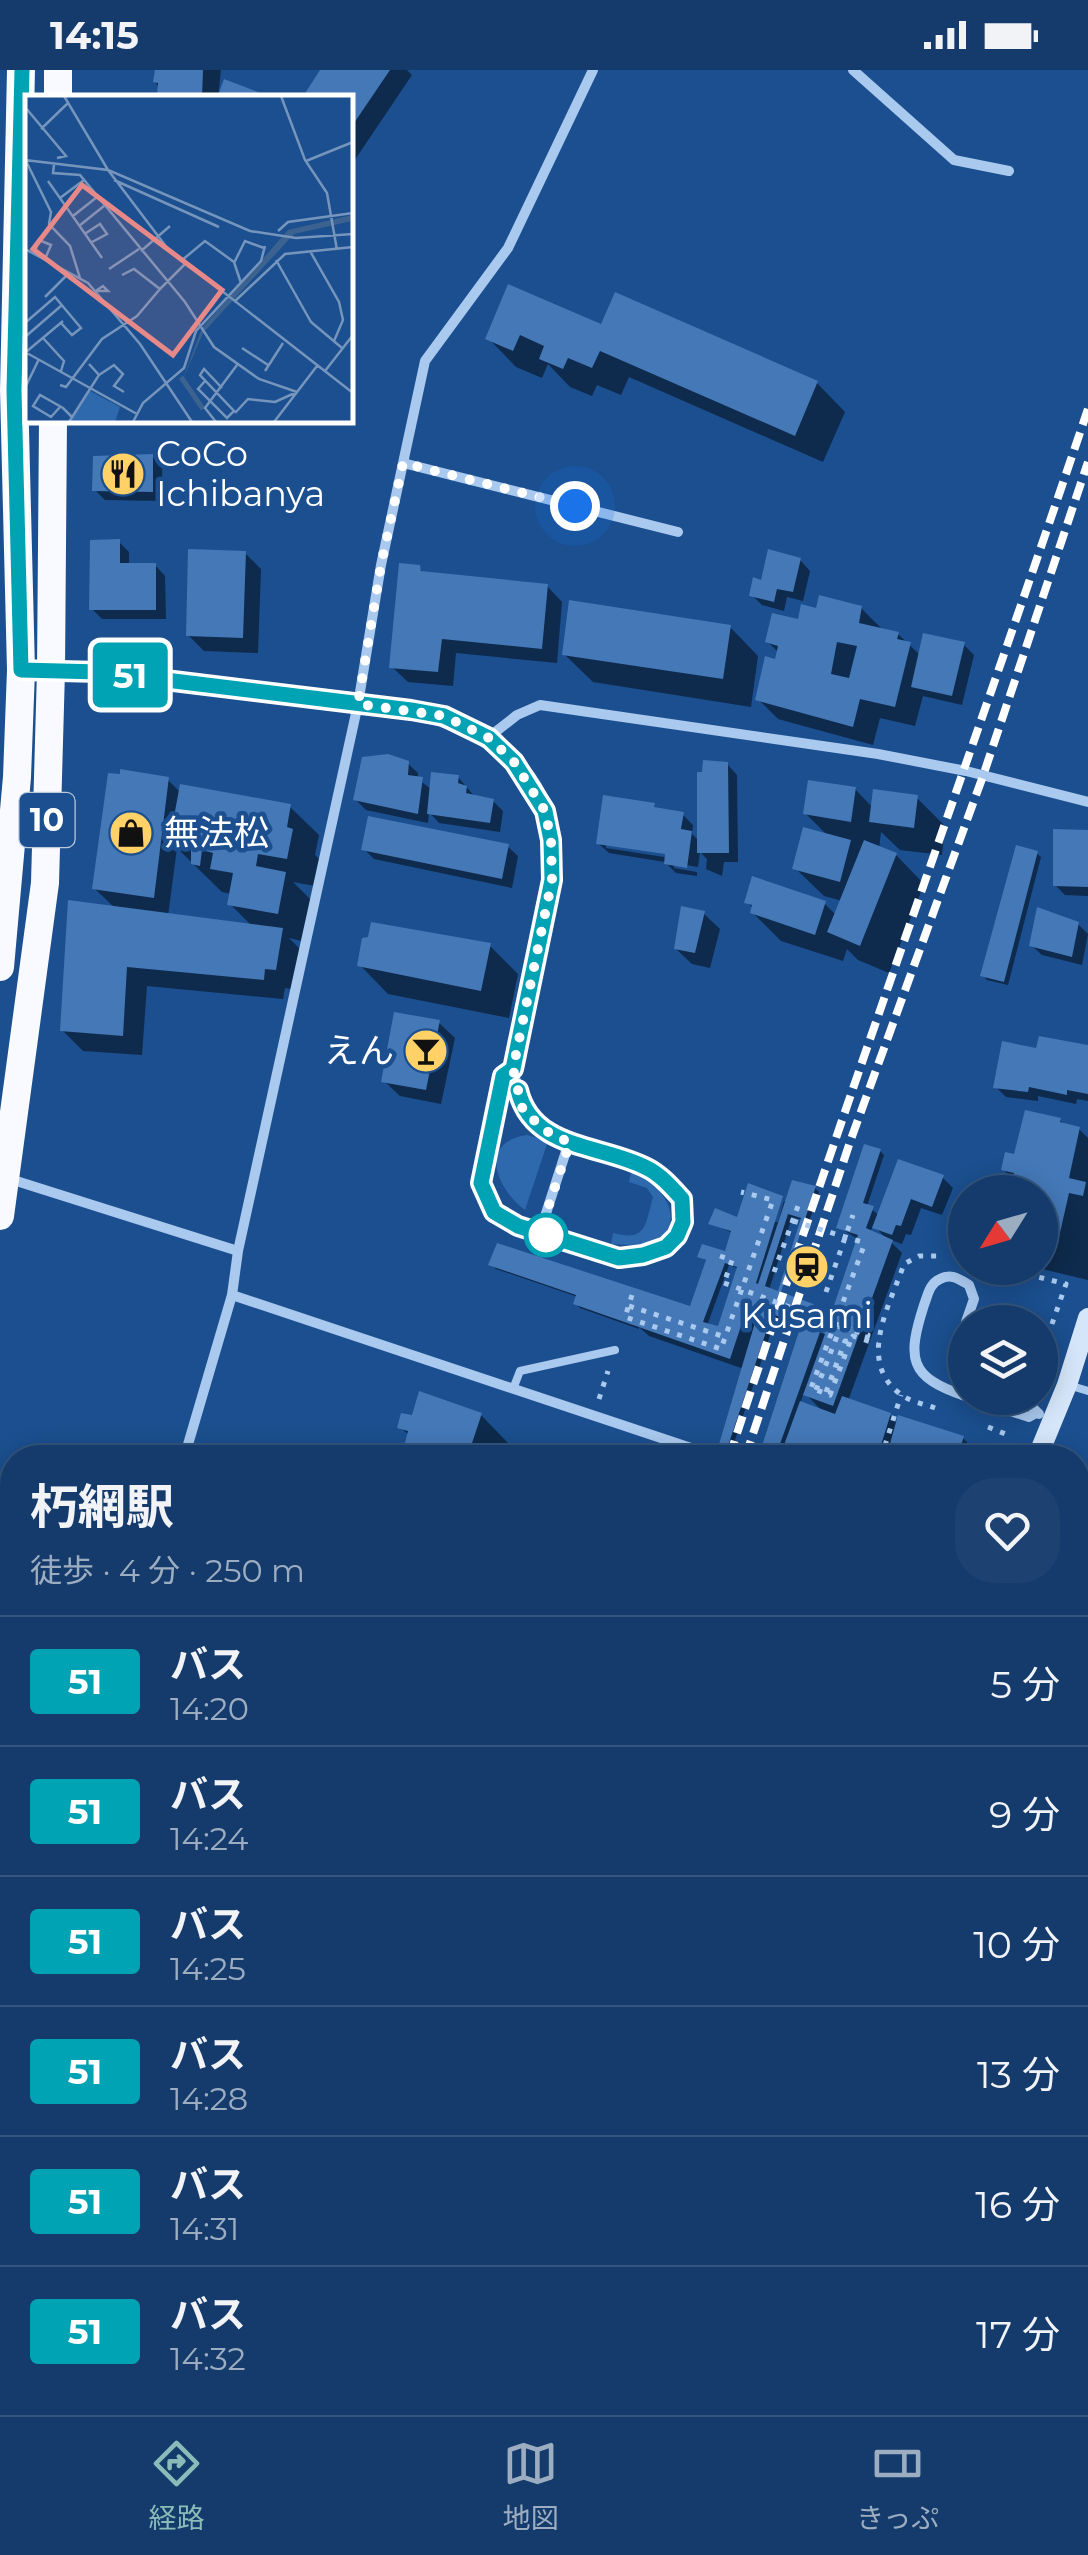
<!DOCTYPE html>
<html lang="ja">
<meta charset="utf-8">
<style>
body{margin:0;font-family:Montserrat,"Noto Sans JP",sans-serif;background:#1d4271;color:#f1f3f6;height:100vh;display:flex;flex-direction:column;font-size:38px;white-space:nowrap}
*{box-sizing:border-box;margin:0}
p{font-size:32px;color:#9dadc1}
.icon{flex:none;width:55px;height:55px;fill:none;stroke:currentColor;stroke-width:2;stroke-linecap:round;stroke-linejoin:round}
.map{position:relative;flex:1;overflow:hidden}
.side{position:absolute;left:0px;top:1375px;width:1090px;height:970px;display:flex;flex-direction:column;background:#143b6b;border-radius:40px 40px 0 0;box-shadow:0 5px 25px #0003,0 0 0 2px #33557e}
.side>*{flex:none}
.badge{padding:0 20px;border-radius:8px;font-size:35px;line-height:65px}
.needle{width:65px;rotate:233deg}
.fabs{position:absolute;left:948px;top:1105px;display:grid;gap:20px}
.fabs a{display:grid;place-items:center;width:110px;height:110px;border-radius:50%;background:#143b6b;box-shadow:0 5px 25px #0003,0 0 0 2px #33557e;font-size:50px}
.you{position:absolute;width:50px;height:50px;margin:-25px;border:8px solid #fff;border-radius:50%;background:#1a73e8;box-shadow:0 0 0 15px #1a73e833}
.map>.badge{position:absolute;translate:-50% -50%;box-shadow:0 0 0 5px #fff}
.round{display:grid;place-items:center;flex:none;width:105px;height:105px;border-radius:40px;background:#1d4271}
.head{display:flex;align-items:center;justify-content:space-between;height:170px;padding:0 30px}
h1{font-size:48px;font-weight:700;line-height:75px}
ul{padding:0;list-style:none}
li{display:flex;align-items:center;gap:30px;height:130px;padding:0 30px;border-top:2px solid #33557e}
li div{flex:1}
li b{display:block;font-size:38px}
li em{font-style:normal}
li .badge{min-width:110px;font-weight:700;text-align:center}
.status{display:flex;justify-content:space-between;align-items:center;height:70px;padding:0 50px;background:#143b6b;direction:ltr}
.status svg{height:28px;fill:currentColor}
.menu{display:flex;justify-content:space-around;align-items:center;height:140px;border-top:2px solid #33557e;background:#143b6b;font-size:28px;color:#9dadc1}
.menu a{display:grid;justify-items:center;gap:5px}
.menu .on{color:#8bbbb9}
.map>svg:first-child{display:block}
</style>
<div class="status"><b>14:15</b><svg viewBox="0 0 49 12"><path d="M0 12V9h3v3zM5 12V6h3v6zM10 12V3h3v9zM15 12V0h3v12zM26 1h20v11H26zM47 4h2v5h-2z"/></svg></div>
<div class="map">
<svg width="1088" height="2345" viewBox="0 0 1088 2345">
<rect width="100%" height="100%" fill="#1b4f8f"/>
<path fill="#2e69ad" d="M527,1065L548,1071L525,1140C497,1120 477,1072 527,1065Z
M631,1102C655,1108 689,1147 659,1168C646,1177 626,1175 611,1174L613,1163C647,1172 645,1155 653,1127L647,1118L629,1112Z"/>
<path fill="#0007" fill-rule="evenodd" d="M157,0H221L218,28H164L155,11Z
M323,0H407L412,5L350,97V28Z
M509,217L602,258L817,313L845,342L823,392L629,307L621,325L597,315L592,326L570,317L548,294L542,308L516,297L488,268Z
M152,386L162,396L163,431L105,430L95,420Z
M119,472L129,482V495H155L165,506L166,549H102L92,539Z
M245,483L261,499L258,583L204,581L188,565Z
M800,490L810,501L803,531L787,527L784,541L762,535L752,525L763,513Z
M419,498L426,504L547,516L562,532L557,593L456,583L453,616L408,612L392,597Z
M861,538L881,558L898,564L921,586L964,575L974,585L962,635L923,626L915,656L880,648L873,675L778,649L758,629L779,583L768,572L818,541Z
M730,557L758,586L751,637L593,612L564,584Z
M407,693L418,703V709L432,720L458,707L475,727L493,731L503,741L500,762L439,753L429,742L428,753L366,740L356,730Z
M727,694L737,705L738,792H724L722,806L706,799L707,789L700,782L698,797L674,793V798L697,802V806L676,803L665,792L609,783L598,773L653,736L658,741L683,745L693,755L692,764L700,772ZM606,773L678,784L677,789L606,778Z
M168,710L181,723L290,737L319,765L315,785L320,790L315,816L293,812L314,833L306,872L289,868L302,881L296,920L285,918L283,929L147,916L142,985L83,981L62,960L115,838L95,819ZM177,778L222,822L232,824L230,834L253,857L168,846Z
M855,719L873,738L917,728L945,756L942,785L900,780L881,762L879,779L896,785L924,814L889,903L858,890L847,879L843,891L781,871L752,842L754,839L747,832L824,833L836,845L842,831L824,826L795,798L828,766L805,743Z
M1088,762V826L1065,825L1055,815Z
M507,776L518,786L512,818L374,789L364,779Z
M1036,783L1041,787L1008,915L987,910L983,905Z
M704,844L720,859L710,898L692,894L676,879Z
M1078,854L1088,864L1082,895L1042,885L1031,875Z
M489,875L518,904L509,948L388,924L360,895Z
M439,953L455,968L441,1034L400,1026L384,1011Z
M1088,978V1031L1077,1029L1076,1034L1038,1026V1031L1006,1027L996,1017L1038,980Z
M1060,1050L1066,1056L1079,1059L1088,1068V1210L1038,1198L1040,1122H1012L1015,1111L1004,1100Z
M880,1081L884,1085L867,1136L880,1146L943,1108L953,1118L942,1145L921,1138L911,1165L906,1164L902,1174L888,1169L902,1183L848,1331L890,1345L898,1354L963,1368L978,1384L977,1388H784L782,1385L760,1388L802,1260L775,1250L729,1388H713L719,1384L744,1299L649,1266L639,1257V1259L580,1238L576,1234L578,1227L496,1199L491,1194L692,1240L708,1192L700,1187L726,1185L733,1163L711,1153L739,1150L778,1152L784,1131L787,1133L815,1118L819,1122L809,1152L792,1147L769,1220L834,1244L859,1170L839,1157ZM873,1155L888,1170L870,1163ZM729,1195L739,1199L719,1259L708,1253ZM804,1322L824,1343L800,1334Z
M481,1345L509,1374L505,1388H404L410,1366L400,1357Z
M1083,1416L1088,1418V1464L1078,1458V1431Z
M4,1507L12,1509V1589L6,1588L12,1594L2,1669L0,1583L7,1584L0,1577Z
M1078,1522L1088,1526V1564L1078,1559Z
M0,1735L4,1740L0,1764Z
M0,1793L12,1796V1884L0,1882Z"/>
<g fill="none" stroke-linecap="round" stroke-linejoin="round">
<path stroke="#9cc4f0" stroke-width="9" d="M0,1491L12,1493
M855,2332L856,2336L872,2345"/>
</g>
<path fill="#4478b7" fill-rule="evenodd" d="M155,0H203L202,28L157,25L158,13L153,12Z
M320,0H390L350,59V28H302Z
M224,9L271,27V28H217Z
M508,214L601,254L615,222L818,311L795,366L600,281L592,298L568,288L563,299L539,289L544,276L520,265L513,281L485,269Z
M153,384V422L92,421L93,386Z
M120,469V493H156V540H89L90,470Z
M188,479L246,481L243,568L186,566Z
M768,479L801,488L793,522L777,519L774,532L749,526L753,507L761,510Z
M399,493L420,495L421,501L548,514L542,579L442,569L438,602L389,598Z
M819,525L862,536L859,553L899,562L897,569L911,572L895,637L860,629L853,657L755,630L765,586L775,589L778,576L765,572L772,543L798,549L801,534L816,538ZM837,572L857,576L849,608L831,604Z
M569,530L731,555L723,609L562,585Z
M923,563L965,572L952,626L911,617Z
M388,684L409,691L408,705L423,707L418,744L353,730L362,687Z
M703,690L728,692L729,783H697V702H702Z
M120,699L169,707L154,828L92,819L108,703L120,704Z
M431,702L459,705L458,713L467,716L466,723L494,729L490,753L427,744Z
M808,710L856,717L851,752L803,744Z
M180,714L291,734L287,757L293,759L287,789L258,784L256,796L286,802L278,844L227,835L233,803L210,799L213,783L202,780L200,796L191,794V778L169,774Z
M873,719L918,725L914,758L869,752Z
M603,725L655,733L654,737L684,742L681,759L692,761L687,798L664,794L665,784L596,774Z
M368,746L509,774L502,809L361,780Z
M803,757L851,770L840,812L792,799Z
M1053,759L1088,760V817L1053,816Z
M864,770L897,783L860,876L827,862Z
M1016,775L1038,781L1004,912L980,906Z
M752,806L826,831L815,865L750,843L752,835L744,833Z
M68,830L283,858L276,900L265,899L264,910L127,897L123,966L60,961Z
M681,836L705,841L695,883L674,879Z
M1037,837L1079,852L1072,887L1029,876Z
M371,852L491,873L481,921L357,896L362,868L368,867Z
M394,942L440,950L426,1020L381,1012Z
M1039,966L1088,975V1024L1067,1020V1025L1029,1017L1028,1022L993,1018L1002,971L1036,978Z
M1025,1040L1061,1048L1060,1052L1080,1057L1069,1108L1086,1112L1083,1126L1069,1123L1057,1176L1040,1172V1122H1010L1014,1103L1001,1100L1005,1082L1014,1084Z
M864,1074L881,1079L863,1133L874,1136L866,1158L893,1170L833,1336L803,1325L825,1264L820,1262L775,1388H758L801,1255L772,1244L724,1388H710L713,1380L717,1381L759,1239L748,1235L730,1289L573,1234L576,1225L488,1195L497,1173L690,1236L706,1190L697,1187L702,1174L725,1181L731,1161L708,1154L715,1138L737,1147L748,1113L783,1126L756,1213L758,1214L792,1110L816,1116L781,1222L832,1241L858,1165L836,1158ZM788,1144L801,1148L778,1221L765,1216ZM725,1193L737,1197L718,1256L703,1252Z
M898,1089L944,1105L932,1137L911,1129L901,1156L896,1155L892,1165L872,1158Z
M419,1321L482,1343L467,1388H401L408,1361L397,1358L401,1343L412,1345Z
M842,1326L891,1343L877,1388L780,1386L800,1331L835,1344Z
M898,1345L964,1366L957,1388H886Z
M1081,1413L1088,1415V1459L1078,1455V1423Z
M2,1505L12,1506V1577L0,1575Z
M1078,1519L1088,1523L1085,1559L1078,1556Z
M0,1791L12,1793V1877L0,1875Z"/>
<g fill="none" stroke-linecap="round" stroke-linejoin="round">
<path stroke="#a9c9ee" stroke-width="5" stroke-dasharray="5 8" stroke-linecap="butt" d="M720,1186L732,1190L724,1213
M774,1202L798,1136
M989,1204L1006,1199L1066,1214L1040,1288
M826,1222L853,1145
M632,1225L625,1247L721,1279L773,1130L741,1122
M629,1236L725,1267
M855,1261L868,1265L866,1271
M850,1272L830,1325L811,1318L865,1173
M816,1320L841,1256
M826,1322L845,1271L850,1272L853,1266L877,1274
M599,1329L608,1301
M935,1338C924,1334 908,1331 899,1323C857,1290 890,1235 904,1194L919,1186H940
M988,1357L1008,1365
M881,1388L901,1325"/>
<path stroke="#a9c9ee" stroke-width="8" d="M1068,1315L1088,1321
M513,1319L520,1301L615,1280"/>
<path stroke="#a9c9ee" stroke-width="10" d="M853,0L954,90L1009,101
M403,393L678,462
M489,667L517,645L540,635L878,684L966,701L1088,732
M513,999L523,1041L553,1066L647,1097L682,1129L683,1152L677,1166L665,1177L643,1185L619,1188L518,1156L494,1142L481,1113L503,1006Z
M10,1109L238,1181
M540,1162L569,1072
M232,1225L694,1379
M965,1257L956,1285L965,1307
M965,1326C908,1307 907,1288 924,1235C928,1225 929,1214 940,1209C951,1203 959,1209 969,1215L974,1229L966,1252
M970,1328L1029,1347L1036,1343
M1011,1328L1031,1336L1039,1344
M184,1388L232,1225L238,1181L358,634L381,495L425,291L508,178L593,0
M0,1476L12,1477
M1078,1565L1088,1570
M1078,1778L1088,1780
M0,2123L12,2076
M1078,2144L1088,2141
M0,2235L12,2238
M1078,2317L1088,2314
M933,2332L936,2345
M364,2345L368,2332
M703,2345L706,2332
M978,2345L1023,2332"/>
<path stroke="#a9c9ee" stroke-width="18" d="M21,600L100,602L411,640C498,657 561,716 552,810C550,830 544,851 540,871C531,913 522,956 513,999"/>
<path stroke="#d6e6fa" stroke-width="20" d="M1037,1388L1067,1315L1088,1248
M1078,2045L1088,2094"/>
<path stroke="#f8faff" stroke-width="28" d="M58,28V0
M0,897L17,707L21,600L14,320L21,0
M0,1146L45,813L51,601L53,350"/>
<path stroke="#fff" stroke-width="8" stroke-dasharray="18 8" stroke-linecap="butt" d="M729,1388C843,1036 970,689 1088,339
M745,1388L851,1069L983,706L1088,392
M405,2345L409,2332
M422,2345L426,2332"/>
<path stroke="#a9c9ee" stroke-width="5" stroke-dasharray="5 8" stroke-linecap="butt" d="M793,1151L865,1173
M724,1213L855,1261"/>
</g>
<g fill="none" stroke-linecap="round" stroke-linejoin="round">
<defs>
<path id="line" d="M22,0L14,320L21,600L100,602L411,640L444,646L489,668L514,692L545,741L551,770L552,810L513,999L503,1006L481,1113L494,1142L518,1156L619,1188L643,1185L666,1177L677,1166L683,1152L682,1129C672,1118 661,1105 647,1098C601,1074 532,1080 518,1020"/>
</defs>
<use href="#line" stroke="#fff" stroke-width="22"/>
<use href="#line" stroke="#00a3b4" stroke-width="15"/>
<path stroke="#fff" stroke-width="10" stroke-dasharray="0 18" d="M546,1165L540,1162L570,1072L553,1066L523,1041L513,999L552,810L551,770L545,741L514,692L489,668L444,646L358,634L381,495L403,393L575,436"/>
</g>
<defs>
<symbol id="restaurant-disc" viewBox="-11 -11 22 22"><circle r="9.5" fill="#ffd166" stroke="#1b4f8f"/><path d="M-5-6h1v4h1v-4h1v4h1v-4h1v5L-1.5 .5V6h-2V.5L-5-1ZM5-6V6H3V1.5H1.5Q1.5-4 5-6Z" fill="#111"/></symbol>
<symbol id="shop-disc" viewBox="-11 -11 22 22"><circle r="9.5" fill="#ffd166" stroke="#1b4f8f"/><path d="M-5-2.5h2.3a2.7 3.5 0 0 1 5.4 0H5L5.5 6h-11ZM-1.5-2.5h3a1.5 2.3 0 0 0-3 0Z" fill="#111"/></symbol>
<symbol id="bar-disc" viewBox="-11 -11 22 22"><circle r="9.5" fill="#ffd166" stroke="#1b4f8f"/><path d="M-6-5H6L.8 .8V4.5H3.5V6h-7V4.5H-.8V.8Z" fill="#111"/></symbol>
<symbol id="station-disc" viewBox="-11 -11 22 22"><circle r="9.5" fill="#ffd166" stroke="#1b4f8f"/><path d="M-3-6H3Q5-6 5-4V2Q5 4 3 4L4.5 6H3L1.5 4h-3L-3 6H-4.5L-3 4Q-5 4-5 2V-4Q-5-6-3-6ZM-3.5-4v3h7v-3ZM-3.5 1v1.5H-2V1ZM2 1v1.5H3.5V1Z" fill="#111"/></symbol>
</defs>
<g fill-rule="evenodd">
<use href="#restaurant-disc" x="98" y="379" width="50" height="50"/>
<use href="#shop-disc" x="106" y="738" width="50" height="50"/>
<use href="#bar-disc" x="401" y="956" width="50" height="50"/>
<use href="#station-disc" x="782" y="1172" width="50" height="50"/>
</g>
<circle fill="#fff" stroke="#00a3b4" stroke-width="5" cx="546" cy="1165" r="20"/>
<g text-anchor="middle" stroke-width="9" stroke-linejoin="round" paint-order="stroke">
<rect fill="#1b4f8f" stroke="#bbcadd" stroke-width="2.5" x="19.5" y="723" width="55" height="54" rx="8"/>
<g font-size="32" font-weight="bold" fill="#fff">
<text x="47" y="761">10</text>
</g>
<g font-size="35" fill="#fff" stroke="#1b4f8f" text-anchor="start">
<text x="156" y="396">CoCo<tspan x="156" dy="40">Ichibanya</tspan></text>
<text x="164" y="775">無法松</text>
<text x="394" y="993" text-anchor="end">えん</text>
<text x="807" y="1258" text-anchor="middle">Kusami</text>
</g>
</g>
<g transform="translate(25 25)">
<rect width="328" height="328" fill="#1b4f8f"/>
<path d="M65,296L95,312L90,327H45Z" fill="#2e69ad"/>
<path d="M327,120V126L269,139L178,238L158,284L177,233L263,135Z" fill="#3c6290"/>
<path fill="none" stroke="#3c6290" stroke-width="5" d="M156,282L178,314"/>
<path fill="none" stroke="#7695bc" stroke-width="2.5" d="M39,1L83,75L225,136L271,143L328,139M256,1L280,65L302,98L312,155M0,12L41,61L32,63M16,34L43,8M0,64L26,117L24,129L45,151L55,183M0,65L83,75L143,154L328,298M281,66L328,47M29,70L28,78L55,80L160,207L189,252L234,284L272,297M89,85L194,132M23,86L77,163M35,103L59,85M48,121L72,102M54,131L79,111M253,136L263,127L328,118M61,138L75,129L82,139L67,147M0,154L63,188L115,249L167,327M116,156L145,131M285,156L314,207L318,225L309,246M9,159L14,145L26,150L20,164M251,165L286,227L317,253M156,166L180,146L209,167L216,188M209,168L220,146L239,153M84,174L114,154M97,180L109,174L135,194L160,169M69,197L78,191L83,196H70M20,202L44,178M209,207L260,159L328,152M0,228L30,202L56,233L47,240L36,228M0,242L37,210M18,243L39,266L36,276M217,253L243,270M0,257L112,319M1,257L38,226M240,276L258,248M300,276L328,240M74,280L89,270L98,279L89,291L99,297M180,286L173,294L202,323L209,316L175,280L179,274L197,293M35,290L41,292L77,244L112,221L135,194M0,293L14,264M35,312L26,322L8,311L15,300L38,313L48,323M210,318L223,304L250,307L272,297M44,327L74,280L64,269M108,327L118,308L159,273L171,236L236,166L240,151M191,327L180,313L212,270M249,327L292,271"/>
<path fill="#e88989" fill-opacity="0.15" stroke="#e88989" stroke-width="5" d="M57,90L197,195L148,260L8,154Z"/>
<rect width="328" height="328" fill="none" stroke="#fff" stroke-width="5"/>
</g>
</svg>
<div class="fabs">
<a><svg class="needle" viewBox="-14 -14 28 28"><path d="M0-13l5 13h-10z" fill="#e53935"/><path d="M0 13l5-13h-10z" fill="#9dadc1"/></svg></a>
<a><svg class="icon" aria-label="layers" viewBox="0 0 24 24"><path d="M12 4l9 5-9 5-9-5zM3 14l9 5 9-5"/></svg></a>
</div>
<div class="you" style="left:575px;top:436px"></div>
<b class="badge" style="left:130px;top:605px;background:#00a3b4;color:#fff">51</b>
<section class="side">
<div class="head"><div><h1>朽網駅</h1><p>徒歩 · 4 分 · 250 m</p></div><a class="round"><svg class="icon" aria-label="heart" viewBox="0 0 24 24"><path d="M12 20l-8-8c-3-5 5-10 8-4 3-6 11-1 8 4z"/></svg></a></div>
<ul>
<li><span class="badge" style="background:#00a3b4;color:#fff">51</span><div><b>バス</b><p>14:20</p></div><em>5 分</em></li>
<li><span class="badge" style="background:#00a3b4;color:#fff">51</span><div><b>バス</b><p>14:24</p></div><em>9 分</em></li>
<li><span class="badge" style="background:#00a3b4;color:#fff">51</span><div><b>バス</b><p>14:25</p></div><em>10 分</em></li>
<li><span class="badge" style="background:#00a3b4;color:#fff">51</span><div><b>バス</b><p>14:28</p></div><em>13 分</em></li>
<li><span class="badge" style="background:#00a3b4;color:#fff">51</span><div><b>バス</b><p>14:31</p></div><em>16 分</em></li>
<li><span class="badge" style="background:#00a3b4;color:#fff">51</span><div><b>バス</b><p>14:32</p></div><em>17 分</em></li>
</ul>
</section>
</div>
<nav class="menu">
<a class="on"><svg class="icon" aria-label="directions" viewBox="0 0 24 24"><path d="M12 3l9 9-9 9-9-9zM9 14v-3h6M13 9l2 2-2 2"/></svg>経路</a>
<a><svg class="icon" aria-label="map" viewBox="0 0 24 24"><path d="M3 6l6-2 6 2 6-2v14l-6 2-6-2-6 2zM9 4v14M15 6v14"/></svg>地図</a>
<a><svg class="icon" aria-label="tickets" viewBox="0 0 24 24"><path d="M3 7h18v10H3zM15 7v10"/></svg>きっぷ</a>
</nav>
